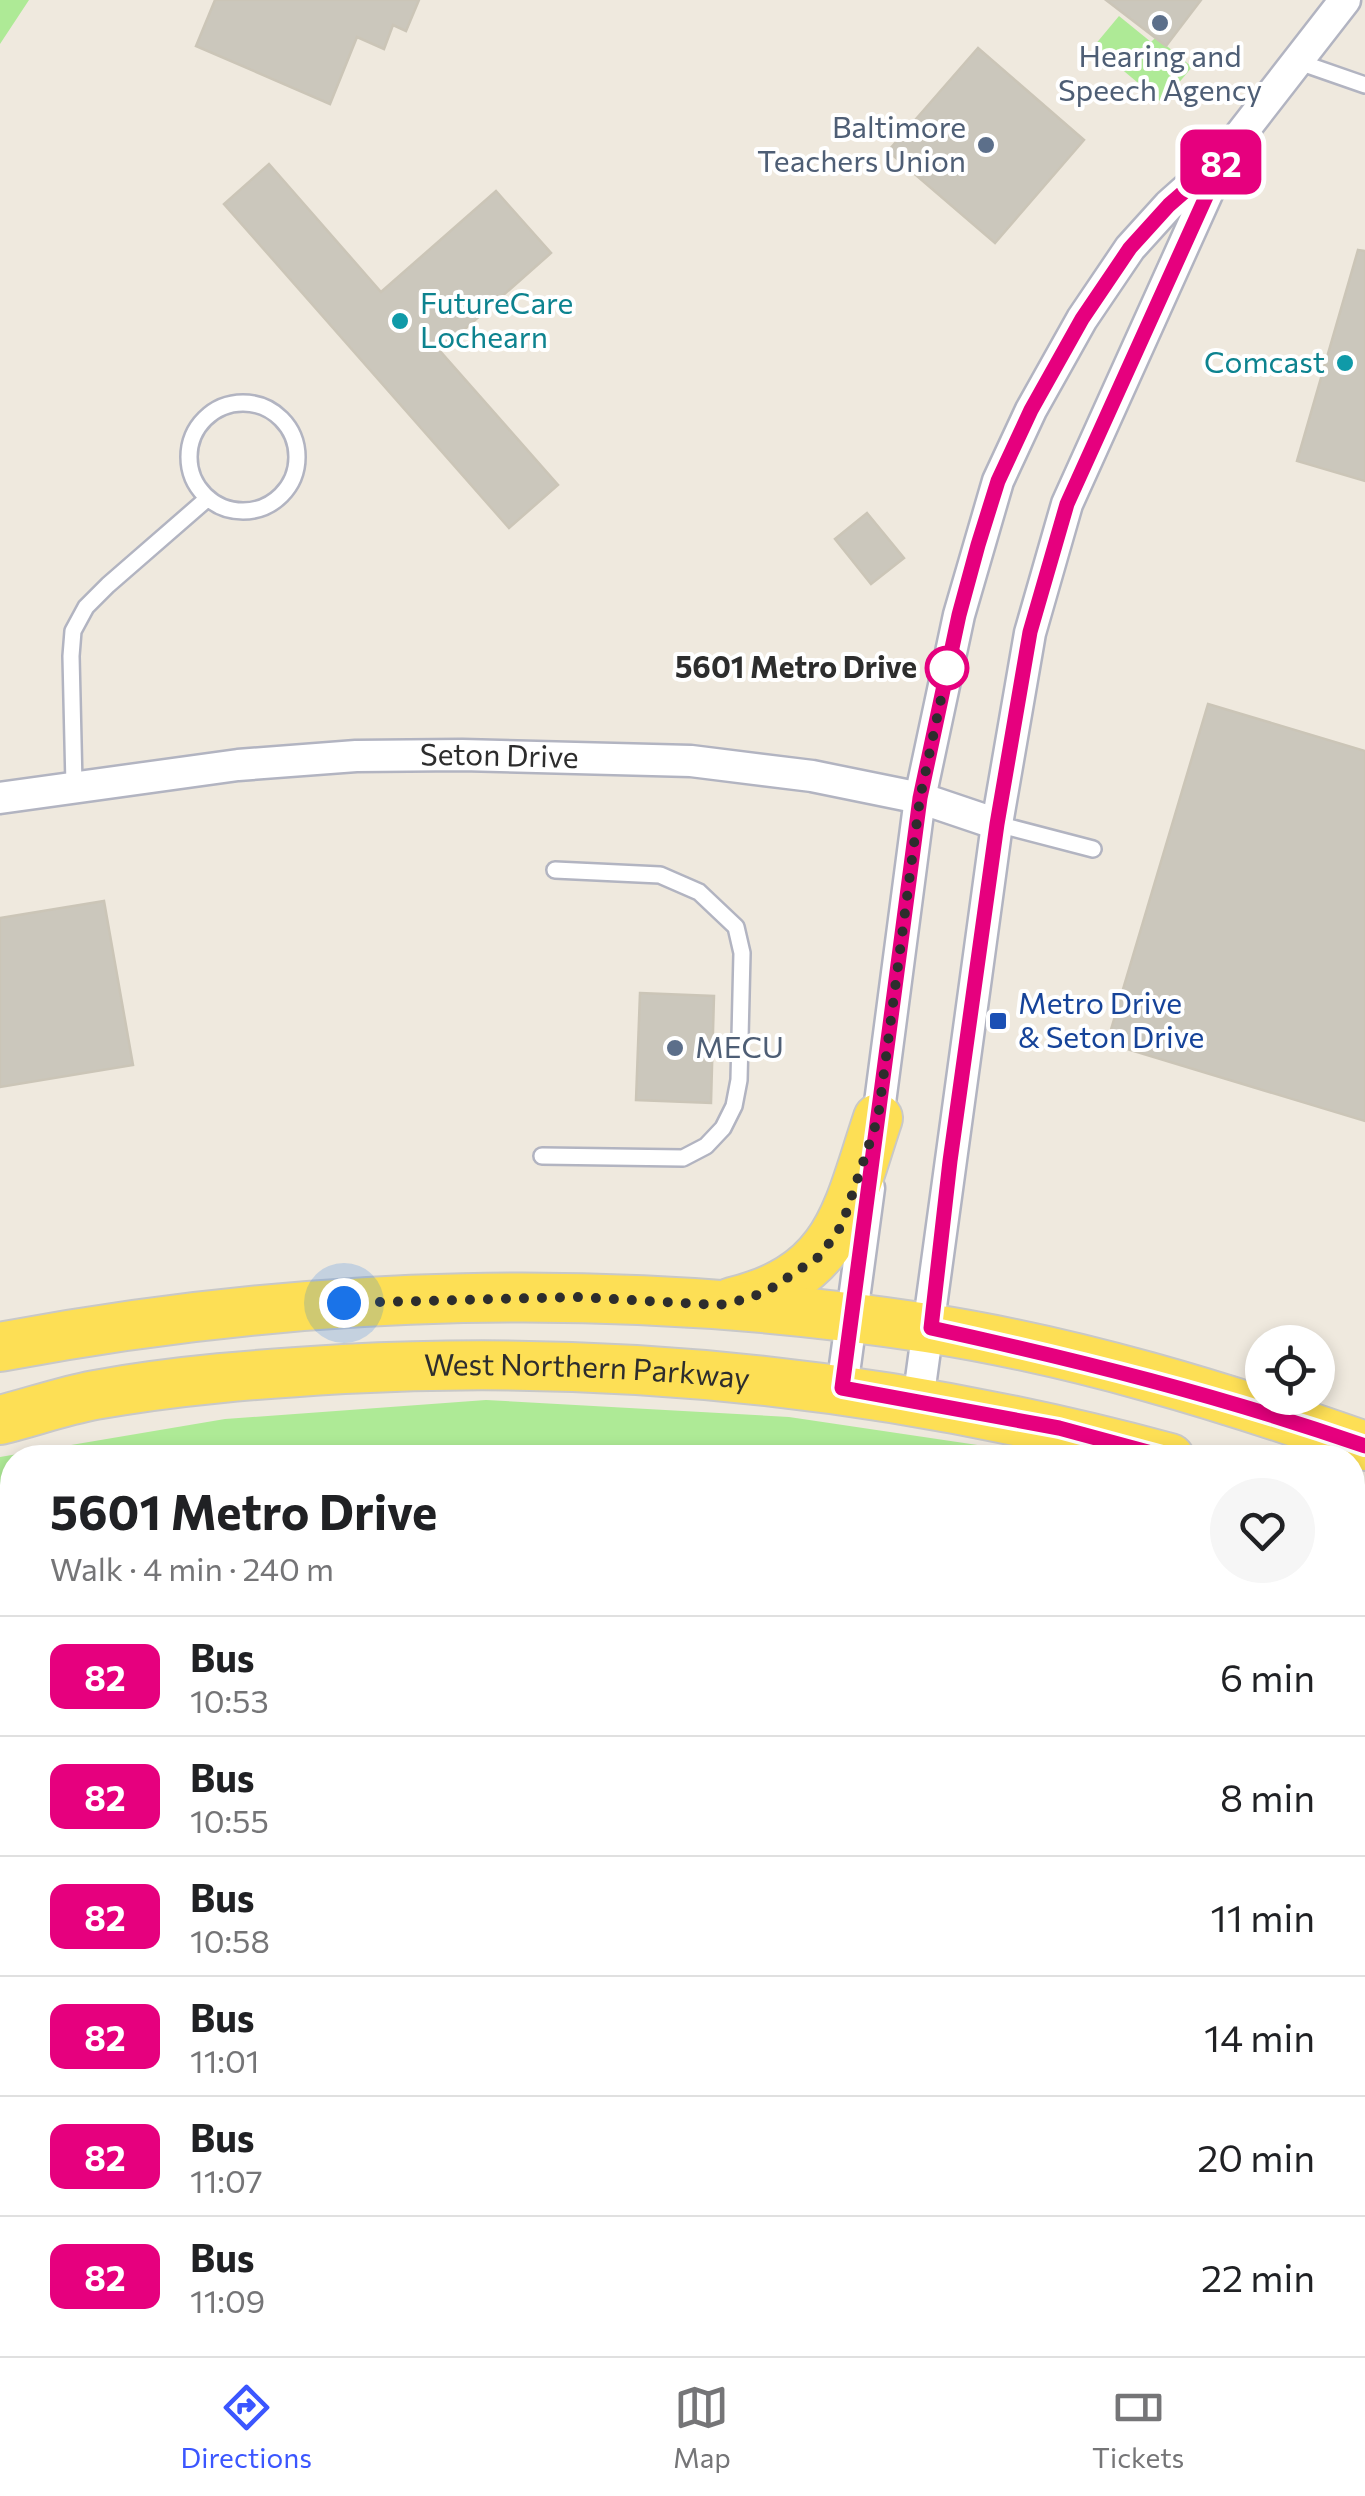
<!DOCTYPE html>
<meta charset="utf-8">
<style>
body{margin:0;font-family:Commissioner,sans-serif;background:#f6f6f6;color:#202124;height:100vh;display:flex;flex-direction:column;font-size:38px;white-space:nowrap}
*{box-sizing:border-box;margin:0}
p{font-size:32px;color:#757577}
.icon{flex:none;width:55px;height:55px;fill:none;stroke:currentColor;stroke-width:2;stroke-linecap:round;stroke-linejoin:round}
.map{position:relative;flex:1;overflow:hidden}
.drawer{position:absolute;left:0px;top:1445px;width:1365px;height:912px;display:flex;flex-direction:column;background:#fff;border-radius:40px 40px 0 0;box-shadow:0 5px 15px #0003}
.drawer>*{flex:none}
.badge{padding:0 20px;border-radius:15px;font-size:35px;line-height:65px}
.fabs{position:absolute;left:1245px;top:1325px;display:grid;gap:20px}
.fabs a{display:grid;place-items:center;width:90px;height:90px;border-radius:50%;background:#fff;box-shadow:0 5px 15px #0003;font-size:50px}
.you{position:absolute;width:50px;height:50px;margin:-25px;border:8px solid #fff;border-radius:50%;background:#1a73e8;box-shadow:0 0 0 15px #1a73e833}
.map>.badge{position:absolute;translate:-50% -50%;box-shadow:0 0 0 5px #fff}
.round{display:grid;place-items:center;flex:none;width:105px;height:105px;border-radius:52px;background:#f6f6f6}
.headline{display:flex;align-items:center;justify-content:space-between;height:170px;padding:0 50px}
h1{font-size:48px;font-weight:700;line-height:75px}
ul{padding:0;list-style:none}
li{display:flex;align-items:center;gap:30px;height:120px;padding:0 50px;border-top:2px solid #e0e0e0}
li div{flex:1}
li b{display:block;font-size:38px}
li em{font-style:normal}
li .badge{min-width:110px;font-weight:700;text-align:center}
.tabs{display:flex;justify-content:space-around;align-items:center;height:140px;border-top:2px solid #e0e0e0;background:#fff;font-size:28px;color:#757577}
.tabs a{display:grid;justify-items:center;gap:5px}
.tabs .on{color:#3b56ff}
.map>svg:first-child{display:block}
</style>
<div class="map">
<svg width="1365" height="2356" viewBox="0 0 1365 2356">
<rect width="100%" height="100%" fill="#efe9de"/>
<path fill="#aeea96" d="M0,0H29L0,44Z
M1119,16L1151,42L1156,37L1192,67L1162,103L1094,46Z
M486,1400L789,1417L991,1447L1028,1457L12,1458V2345H657L610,2356H0V1457L225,1419Z
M1353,1554L1365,1559V2356H1253L1239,2345H1352Z"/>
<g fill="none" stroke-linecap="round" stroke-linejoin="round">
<path stroke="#69ccfa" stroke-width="9" d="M0,1739L12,1737
M1352,1925H1365"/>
</g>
<path fill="#cbc7bc" stroke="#cbc5b7" stroke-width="2.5" d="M215,0H419L406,31L393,25L384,49L357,37L330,104L196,46Z
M1106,0H1201L1166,46Z
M978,48L1084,140L995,243L888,151Z
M269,164L381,292L496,191L551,253L440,351L558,485L509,528L224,204Z
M1358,250L1365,251V481L1297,461Z
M867,513L904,558L871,584L835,539Z
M1208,704L1365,751V1121L1107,1043Z
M104,901L133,1065L0,1087V918Z
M640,993L714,996L711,1103L636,1100Z"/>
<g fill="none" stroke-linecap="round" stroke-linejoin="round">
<defs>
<path id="service" d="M1296,61L1365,85
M189 457a54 54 0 1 1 108 0a54 54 0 1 1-108 0Z
M74,785L71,656L73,631L86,607L108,585L208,498
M997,824L1093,849
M542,1156L683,1158L706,1146L723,1128L734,1106L739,1080L742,953L736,927L699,892L660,875L555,870"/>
<g id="minor">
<path id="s1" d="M0,798L238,765L356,756L462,755L691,761L812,776L920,798L997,824"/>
<path d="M876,1133L920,798L959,615L998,481L1031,410L1082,319L1130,248L1169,205L1223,157L1345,0"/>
<path d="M842,1388L869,1188"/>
<path d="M918,1401L997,824L1030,633L1067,504L1220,165"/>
</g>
<g id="primary">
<path d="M732,1302C840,1276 847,1210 878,1118"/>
<path d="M0,1347C305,1289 620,1281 927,1328C1076,1351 1223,1396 1365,1446"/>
<path id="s2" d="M0,1420C32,1412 63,1401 95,1395C178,1380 260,1374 344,1369C624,1354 900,1385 1170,1458"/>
<path d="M1352,1516L1365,1520"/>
</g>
</defs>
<use href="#service" stroke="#b2b4c1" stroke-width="20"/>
<use href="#minor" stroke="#b2b4c1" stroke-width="35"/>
<use href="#primary" stroke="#c8c8c8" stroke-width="52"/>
<use href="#service" stroke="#fff" stroke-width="15"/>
<use href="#minor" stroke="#fff" stroke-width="30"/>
<use href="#primary" stroke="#fddf55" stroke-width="48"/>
</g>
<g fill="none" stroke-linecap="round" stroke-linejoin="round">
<defs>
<path id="line" d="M1170,1458L1059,1428L842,1388L920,798L959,615L978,545L998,481L1031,410L1082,319L1130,248L1169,205L1224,157L1067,504L1030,632L997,824L950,1161L931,1328C1078,1360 1222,1396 1365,1446"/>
</defs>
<use href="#line" stroke="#fff" stroke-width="22"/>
<use href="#line" stroke="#e6007e" stroke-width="15"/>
<path stroke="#2d2d2d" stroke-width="10" stroke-dasharray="0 18" d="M344,1303L576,1297L719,1305L750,1298L772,1288L820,1256L842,1225L878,1118L920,798L951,652L947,668"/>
</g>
<g fill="#5c6f8a" stroke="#fff" stroke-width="4">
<circle cx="1160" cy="23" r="10"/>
<circle cx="986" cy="145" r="10"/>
<circle cx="675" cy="1048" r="10"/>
</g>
<g fill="#0f9aa8" stroke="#fff" stroke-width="4">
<circle cx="400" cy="321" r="10"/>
<circle cx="1345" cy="363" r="10"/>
</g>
<circle fill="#fff" stroke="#e6007e" stroke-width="5" cx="947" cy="668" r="20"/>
<rect fill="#1a4fb4" stroke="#fff" stroke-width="4" x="988" y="1011" width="20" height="20" rx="5"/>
<g text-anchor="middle" stroke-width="8" stroke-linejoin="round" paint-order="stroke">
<g font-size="30" fill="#4e5e75" stroke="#fff">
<text x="1160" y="67">Hearing and<tspan x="1160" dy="34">Speech Agency</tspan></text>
<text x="966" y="138" text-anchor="end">Baltimore<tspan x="966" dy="34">Teachers Union</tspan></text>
<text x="695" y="1058" text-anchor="start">MECU</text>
</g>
<g font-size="30" fill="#0d838f" stroke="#fff" text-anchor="start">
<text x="420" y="314">FutureCare<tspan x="420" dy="34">Lochearn</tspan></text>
<text x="1325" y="373" text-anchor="end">Comcast</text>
</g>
<g font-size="30" font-weight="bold" fill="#2d2d2d" stroke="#fff" text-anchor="end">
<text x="917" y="678">5601 Metro Drive</text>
</g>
<g font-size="30" fill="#2d2d2d" stroke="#fff">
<text dy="10" stroke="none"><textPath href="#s1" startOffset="502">Seton Drive</textPath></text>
<text dy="10" stroke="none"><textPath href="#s2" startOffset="592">West Northern Parkway</textPath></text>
</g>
<g font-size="30" fill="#164399" stroke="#fff" text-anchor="start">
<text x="1018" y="1014">Metro Drive<tspan x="1018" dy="34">&amp; Seton Drive</tspan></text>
</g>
</g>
</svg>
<div class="fabs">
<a><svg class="icon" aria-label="locate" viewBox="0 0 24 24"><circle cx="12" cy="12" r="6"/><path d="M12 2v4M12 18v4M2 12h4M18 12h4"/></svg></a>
</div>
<div class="you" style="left:344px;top:1303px"></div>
<b class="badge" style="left:1221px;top:162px;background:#e6007e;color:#fff">82</b>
<section class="drawer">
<div class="headline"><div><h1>5601 Metro Drive</h1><p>Walk · 4 min · 240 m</p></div><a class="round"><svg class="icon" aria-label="heart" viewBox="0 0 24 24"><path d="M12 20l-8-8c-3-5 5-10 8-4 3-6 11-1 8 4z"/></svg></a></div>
<ul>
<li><span class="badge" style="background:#e6007e;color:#fff">82</span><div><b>Bus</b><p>10:53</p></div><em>6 min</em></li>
<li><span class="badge" style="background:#e6007e;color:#fff">82</span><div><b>Bus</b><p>10:55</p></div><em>8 min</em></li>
<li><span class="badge" style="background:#e6007e;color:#fff">82</span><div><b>Bus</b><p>10:58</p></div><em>11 min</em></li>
<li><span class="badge" style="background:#e6007e;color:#fff">82</span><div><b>Bus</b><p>11:01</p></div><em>14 min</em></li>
<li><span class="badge" style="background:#e6007e;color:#fff">82</span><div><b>Bus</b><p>11:07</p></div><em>20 min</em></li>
<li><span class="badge" style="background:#e6007e;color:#fff">82</span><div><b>Bus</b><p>11:09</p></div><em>22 min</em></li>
</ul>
</section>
</div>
<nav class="tabs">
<a class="on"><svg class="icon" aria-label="directions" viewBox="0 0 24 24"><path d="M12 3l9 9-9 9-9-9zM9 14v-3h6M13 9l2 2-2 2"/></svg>Directions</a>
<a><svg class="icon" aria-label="map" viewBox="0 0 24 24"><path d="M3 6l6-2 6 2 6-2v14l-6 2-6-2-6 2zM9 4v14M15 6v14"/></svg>Map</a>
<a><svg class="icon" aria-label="tickets" viewBox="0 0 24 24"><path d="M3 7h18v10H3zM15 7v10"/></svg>Tickets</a>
</nav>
